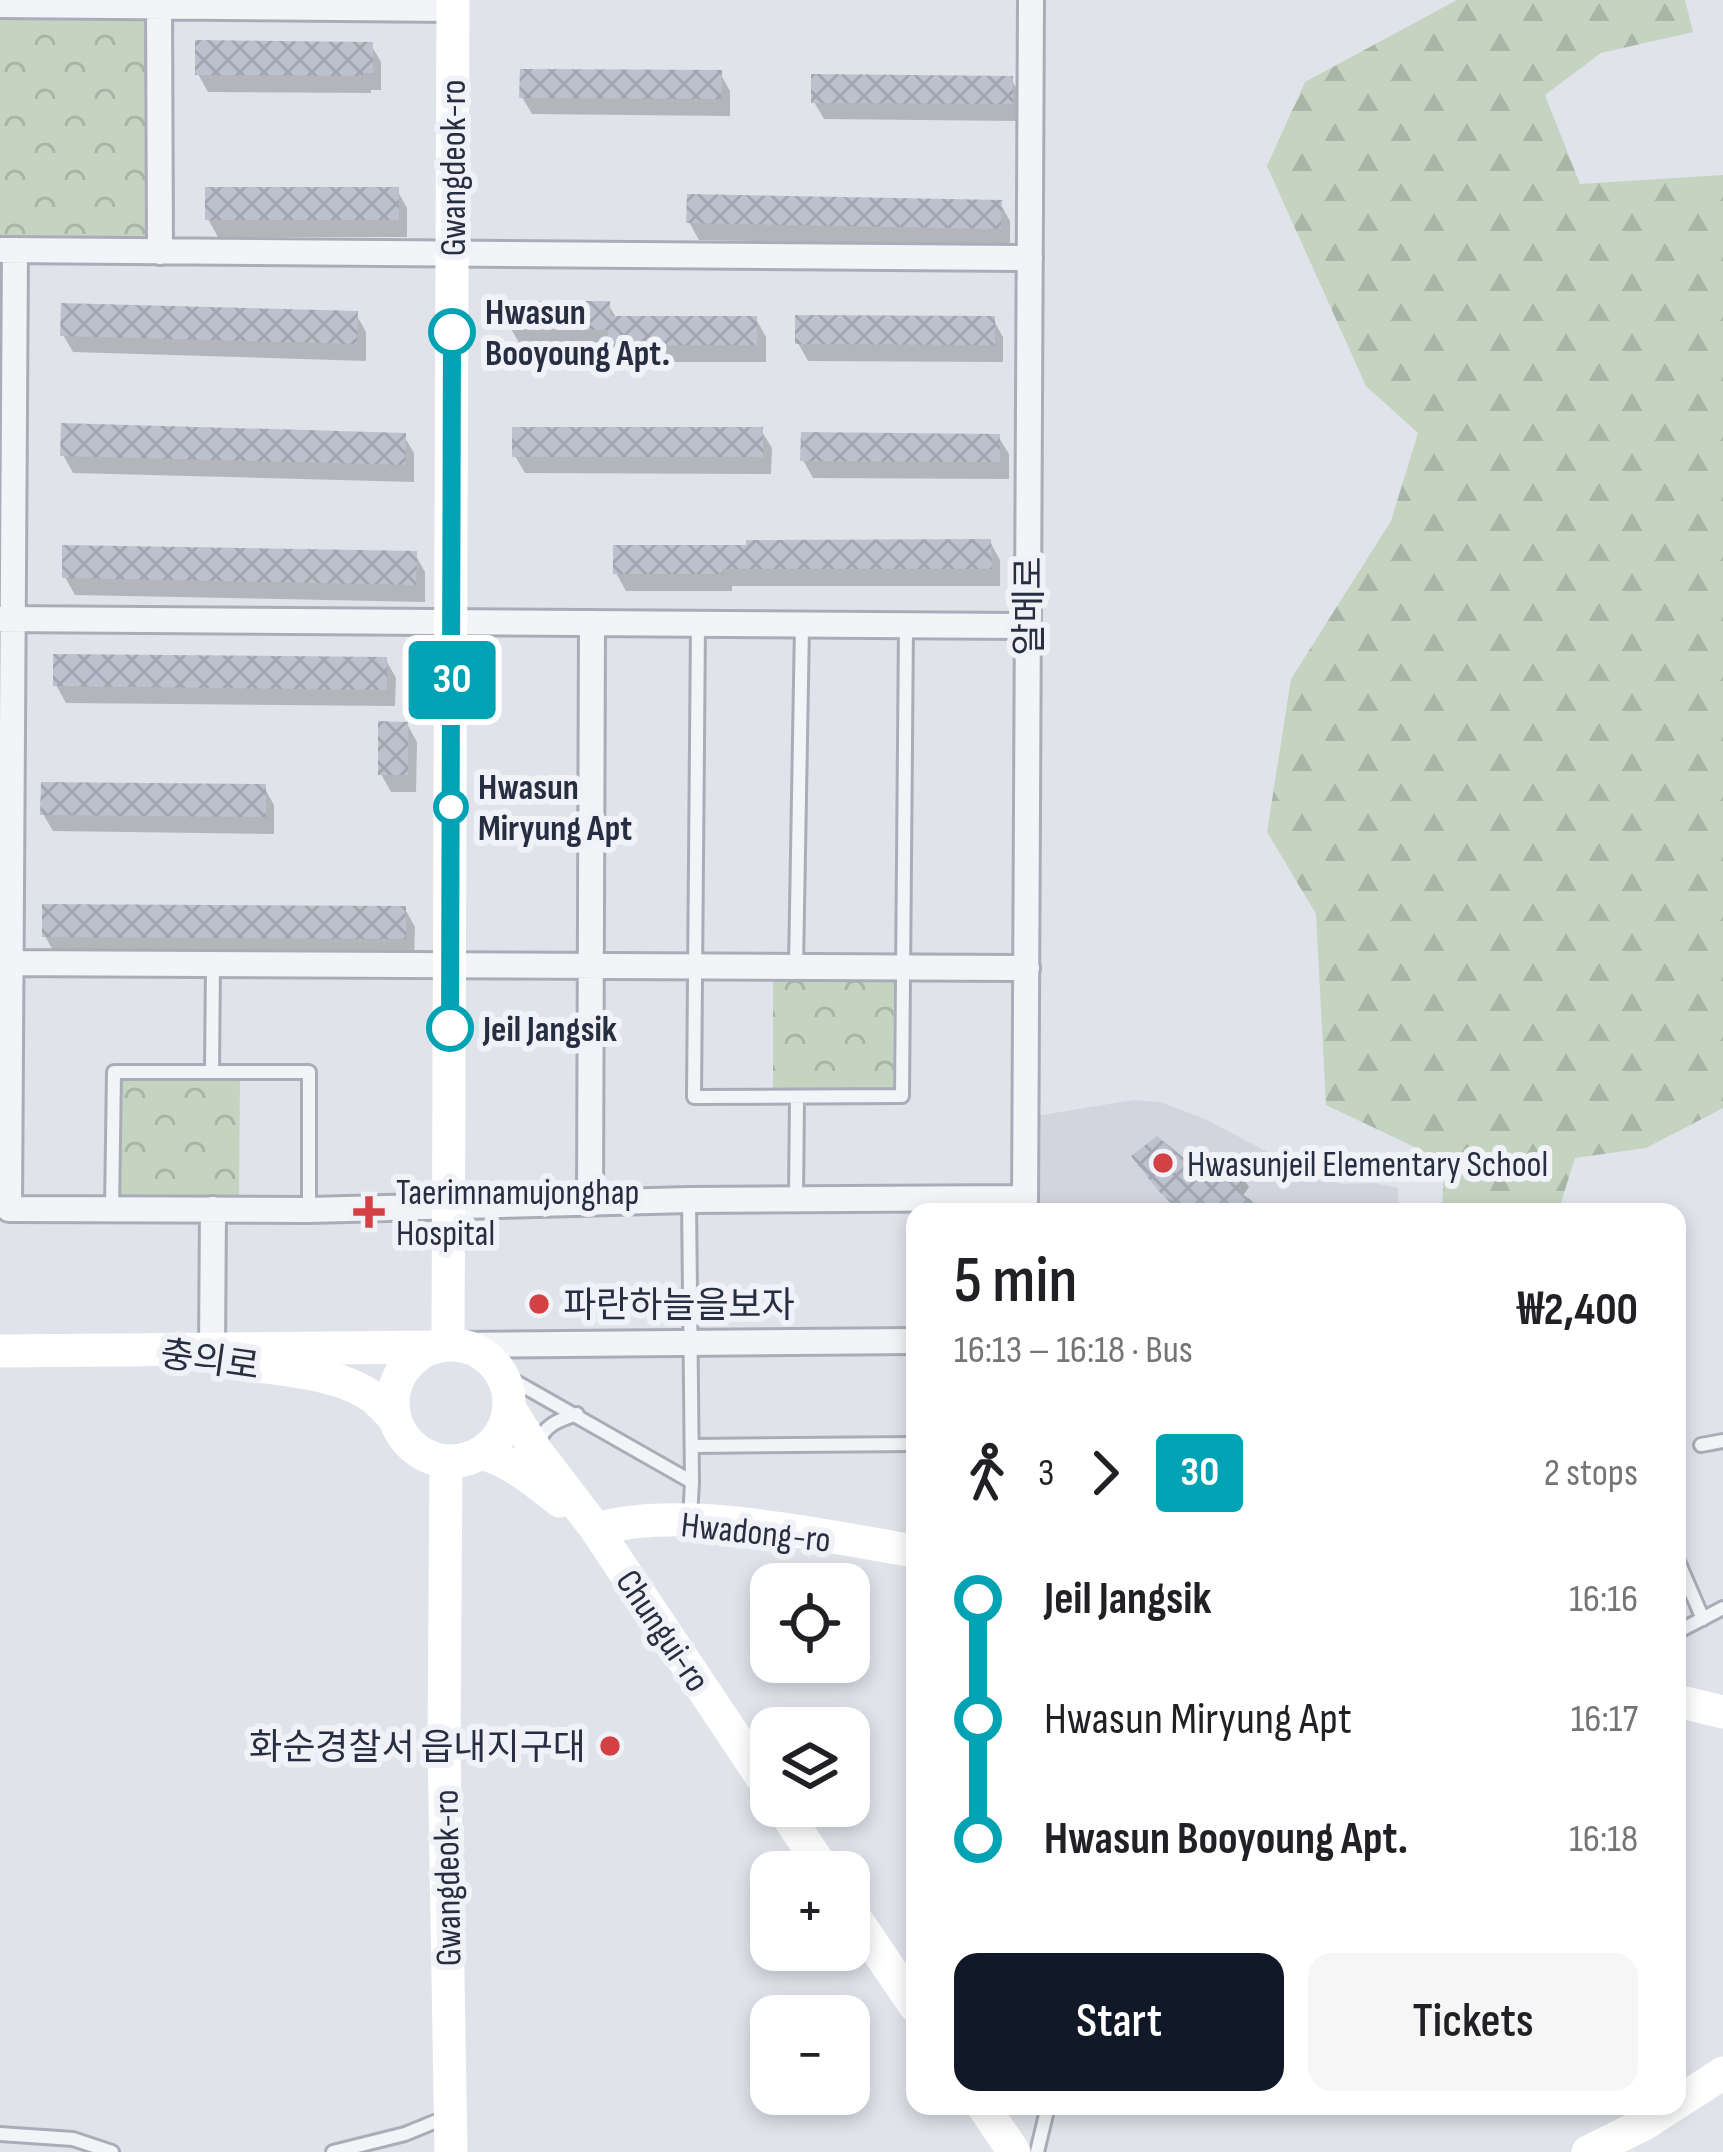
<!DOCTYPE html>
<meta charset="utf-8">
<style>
body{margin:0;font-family:"Sofia Sans Condensed","Noto Sans KR",sans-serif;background:#f6f6f6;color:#202124;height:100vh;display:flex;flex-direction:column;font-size:45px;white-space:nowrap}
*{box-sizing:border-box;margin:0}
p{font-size:39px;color:#757577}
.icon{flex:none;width:66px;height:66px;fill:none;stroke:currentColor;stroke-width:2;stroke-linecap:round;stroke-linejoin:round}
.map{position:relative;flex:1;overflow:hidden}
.sheet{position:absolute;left:906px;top:1203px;width:780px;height:912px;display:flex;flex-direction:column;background:#fff;border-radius:24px;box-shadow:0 6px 18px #0003}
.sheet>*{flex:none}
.badge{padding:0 24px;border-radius:9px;font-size:42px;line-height:78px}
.fabs{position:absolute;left:750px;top:1563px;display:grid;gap:24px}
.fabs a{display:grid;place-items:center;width:120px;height:120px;border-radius:24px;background:#fff;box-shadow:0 6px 18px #0003;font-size:60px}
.map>.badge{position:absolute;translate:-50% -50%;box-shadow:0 0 0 6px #fff}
.legs{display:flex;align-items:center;gap:18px;height:132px;padding:0 48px;font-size:39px}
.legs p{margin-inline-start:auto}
.headline{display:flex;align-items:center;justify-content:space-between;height:204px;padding:0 48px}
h1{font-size:66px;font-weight:600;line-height:90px}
.action{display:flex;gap:24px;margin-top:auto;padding:24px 48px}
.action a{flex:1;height:138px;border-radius:24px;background:#111827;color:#fff;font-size:48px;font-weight:600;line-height:138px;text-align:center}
.action a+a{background:#f6f6f6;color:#202124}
ul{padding:0 48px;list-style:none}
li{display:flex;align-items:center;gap:42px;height:120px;font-size:45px}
li i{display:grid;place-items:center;width:18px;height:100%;margin:0 15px;background:currentColor}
li i::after{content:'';width:30px;height:30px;margin:-15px;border:9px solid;border-radius:50%;background:#fff}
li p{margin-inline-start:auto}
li:first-child i{background:linear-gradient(#0000 50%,currentColor 0)}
li:last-child i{background:linear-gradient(currentColor 50%,#0000 0)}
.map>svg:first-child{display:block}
</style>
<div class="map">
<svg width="1723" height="2152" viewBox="0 0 1723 2152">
<defs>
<pattern id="forest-firs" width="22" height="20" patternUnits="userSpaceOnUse" patternTransform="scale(3)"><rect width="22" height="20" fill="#c4d4c1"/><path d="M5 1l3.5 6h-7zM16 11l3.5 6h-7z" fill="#a8b6a7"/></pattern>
<pattern id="park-crowns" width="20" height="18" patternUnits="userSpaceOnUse" patternTransform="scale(3)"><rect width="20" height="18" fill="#c4d4c1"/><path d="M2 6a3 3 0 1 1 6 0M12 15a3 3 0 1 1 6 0" fill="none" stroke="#a8b6a7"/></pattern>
<pattern id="building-cross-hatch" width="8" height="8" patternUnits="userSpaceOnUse" patternTransform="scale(3)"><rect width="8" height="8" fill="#bdc1cd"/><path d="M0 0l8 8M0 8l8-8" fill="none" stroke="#a2a6b1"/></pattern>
</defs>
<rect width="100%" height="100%" fill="#e0e3ea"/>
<path fill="#d2d5df" d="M1134,1100L1160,1102L1205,1119L1306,1172L1342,1184L1374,1183L1398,1188V1212H1038L1036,1116Z"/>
<path fill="url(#forest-firs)" d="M1457,0H1685L1693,32L1601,53L1545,95L1580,184L1723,175V1108L1646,1148L1575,1158L1558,1212H1442L1444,1161L1326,1105L1316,914L1267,832L1291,679L1391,521L1418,433L1366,386L1267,166L1305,82Z"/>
<path fill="url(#park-crowns)" d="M0,10L140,12L153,26L151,234L141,239L0,235Z
M773,975L894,976L893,1092L773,1091Z
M119,1078L240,1079L239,1201L118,1200Z"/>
<path fill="#0003" d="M371,45L381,62V90H371V93L208,92L198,74Z
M720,73L730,91V116L532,114L522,97Z
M1011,79L1021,96V121L824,119L814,102Z
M397,190L407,208V237H218L208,219Z
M1000,203L1010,221V246L699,240L689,222Z
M608,304L617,319H756L766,337V362H621L612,346H521L511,329Z
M356,314L366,332V361L73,352L63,335Z
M993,319L1003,337V362L808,361L798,343Z
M761,430L772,448L771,474L525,473L515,456Z
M404,436L414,453V482L73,473L63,455Z
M998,436L1009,454V479L813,478L803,460Z
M990,542L1000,560V586H732V591H626L616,573Z
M415,554L425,572V602L75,595L65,577Z
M386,660L396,678L395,706L66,703L56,685Z
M407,724L417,742L416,792H391L381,774Z
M264,787L274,805V834L53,831L43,814Z
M405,909L415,927L414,956L55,954L45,936Z
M1140,1164L1190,1167L1244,1179L1249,1187L1242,1197L1255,1206L1296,1212H1186L1169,1202Z
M1369,1206L1372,1212H1334Z"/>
<path fill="url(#building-cross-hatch)" d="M195,40L373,42V73H363V76L195,75Z
M520,69L722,70L721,99L519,98Z
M811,74L1013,76V104L811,103Z
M205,187H399V220H205Z
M687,194L1002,200L1001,229L686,223Z
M508,301H610V316H757V345H608V330L508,329Z
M61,303L358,311L357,344L60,336Z
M795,315L995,316V345L795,344Z
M61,423L406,433L405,465L60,456Z
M512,427H763V457H512Z
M801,432L1000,434V462L800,461Z
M991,539L992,569H723V574H613V545H746V540Z
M62,545L417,551L416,585L62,578Z
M53,654L387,657V690L53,686Z
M378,721L408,722V775H378Z
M41,782L266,784V817L40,815Z
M42,904L406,906V939L42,937Z
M1157,1136L1190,1163L1202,1148L1247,1177L1237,1191L1270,1212H1192L1161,1194L1131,1156Z"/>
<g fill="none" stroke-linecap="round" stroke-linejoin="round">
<defs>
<path id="lane" d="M698,624L694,1097L902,1096L906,625
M796,967L802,625
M212,1072H309V1210
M796,1199L797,1097
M689,1200L692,1482L690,1519
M112,1209L114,1072H212L213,964
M502,1374L692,1482
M538,1445C543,1425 559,1420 577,1414
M1701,1445L1723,1441
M692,1446L915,1444
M1677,1559L1703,1619
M1677,1632L1723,1608
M0,2134L73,2139L112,2152
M333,2152L405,2134L449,2116
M1037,2152L1048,2106"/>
<path id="street" d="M159,0L160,252
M0,5L452,9
M2,250L1030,258
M15,250L9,1209L309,1210L689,1200L1025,1198
M0,619L1028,626
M0,963L1027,968
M590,1203L592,623
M1025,1210L1031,0
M461,1345L915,1341
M212,1350L213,1209"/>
</defs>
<use href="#lane" stroke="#a9adb8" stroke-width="18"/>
<use href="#street" stroke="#a9adb8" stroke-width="30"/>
<use href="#lane" stroke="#f3f4f8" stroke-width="12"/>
<use href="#street" stroke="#f3f4f8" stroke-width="24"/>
<path stroke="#fff" stroke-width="33" d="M448,1344L453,0
M393 1403a58 58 0 1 1 116 0a58 58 0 1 1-116 0Z
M0,1351L432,1347
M252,1365C291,1371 341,1374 374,1398C381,1404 388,1412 395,1419
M510,1409L537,1452L596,1529L771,1791
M481,1453C512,1461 535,1482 560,1501
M446,1461L444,1744L451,2152
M596,1529C689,1504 820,1536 915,1551
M1677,1701L1723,1712
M781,1806L825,1872
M849,1909L915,2006
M1677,2103L1723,2073
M983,2106L1014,2152
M1588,2152L1646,2123L1672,2106"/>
</g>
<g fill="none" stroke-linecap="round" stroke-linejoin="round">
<defs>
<path id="line-1" d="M450,1028L452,332"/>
</defs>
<use href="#line-1" stroke="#fff" stroke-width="27"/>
<use href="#line-1" stroke="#00a3b4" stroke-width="18"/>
</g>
<g fill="#fff" stroke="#00a3b4" stroke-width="6">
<circle cx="452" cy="332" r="21"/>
<circle cx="451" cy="807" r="15"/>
<circle cx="450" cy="1028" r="21"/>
</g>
<g fill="#d34144" stroke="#f0f2f7" stroke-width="4.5">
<circle cx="1163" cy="1163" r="12"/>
<path d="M363 1194h12v12h12v12h-12v12h-12v-12h-12v-12h12z"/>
<circle cx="539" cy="1304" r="12"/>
<circle cx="610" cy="1746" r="12"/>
</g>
<g text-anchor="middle" stroke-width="12" stroke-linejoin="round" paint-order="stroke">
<g font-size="36" fill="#282e42" stroke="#f0f2f7">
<text transform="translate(452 168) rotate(-90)" y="13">Gwangdeok-ro</text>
<text transform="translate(1028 606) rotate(-90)" y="13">알메로</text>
<text transform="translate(210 1359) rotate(8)" y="13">충의로</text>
<text transform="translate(756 1531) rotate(6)" y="13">Hwadong-ro</text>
<text transform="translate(664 1630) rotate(56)" y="13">Chungui-ro</text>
<text transform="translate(446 1878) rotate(-91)" y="13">Gwangdeok-ro</text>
</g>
<g font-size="36" font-weight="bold" fill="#282e42" stroke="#f0f2f7" text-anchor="start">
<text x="485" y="324">Hwasun<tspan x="485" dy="41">Booyoung Apt.</tspan></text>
<text x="478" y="799">Hwasun<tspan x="478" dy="41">Miryung Apt</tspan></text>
<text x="483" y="1041">Jeil Jangsik</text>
</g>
<g font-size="36" fill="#282e42" stroke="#f0f2f7" text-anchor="start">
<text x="1187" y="1176">Hwasunjeil Elementary School</text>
<text x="396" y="1204">Taerimnamujonghap<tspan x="396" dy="41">Hospital</tspan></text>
<text x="563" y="1317">파란하늘을보자</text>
<text x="586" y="1759" text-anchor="end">화순경찰서 읍내지구대</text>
</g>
</g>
</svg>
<div class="fabs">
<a><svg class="icon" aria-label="locate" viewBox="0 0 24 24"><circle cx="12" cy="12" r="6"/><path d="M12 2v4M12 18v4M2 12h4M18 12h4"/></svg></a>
<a><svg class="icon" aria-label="layers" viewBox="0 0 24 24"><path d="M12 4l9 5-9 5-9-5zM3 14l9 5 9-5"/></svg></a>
<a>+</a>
<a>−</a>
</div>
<b class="badge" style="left:452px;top:680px;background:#00a3b4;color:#fff">30</b>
<section class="sheet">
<div class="headline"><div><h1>5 min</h1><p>16:13 – 16:18 · Bus</p></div><b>₩2,400</b></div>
<div class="legs"><svg class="icon" aria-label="walk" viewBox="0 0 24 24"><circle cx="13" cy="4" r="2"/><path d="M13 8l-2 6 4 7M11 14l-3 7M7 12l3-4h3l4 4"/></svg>3<svg class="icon" aria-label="forward" viewBox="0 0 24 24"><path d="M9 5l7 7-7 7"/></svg><b class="badge" style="background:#00a3b4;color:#fff">30</b><p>2 stops</p></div>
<ul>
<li><i style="color:#00a3b4"></i><b>Jeil Jangsik</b><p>16:16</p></li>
<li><i style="color:#00a3b4"></i><span>Hwasun Miryung Apt</span><p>16:17</p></li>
<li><i style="color:#00a3b4"></i><b>Hwasun Booyoung Apt.</b><p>16:18</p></li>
</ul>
<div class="action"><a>Start</a><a>Tickets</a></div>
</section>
</div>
